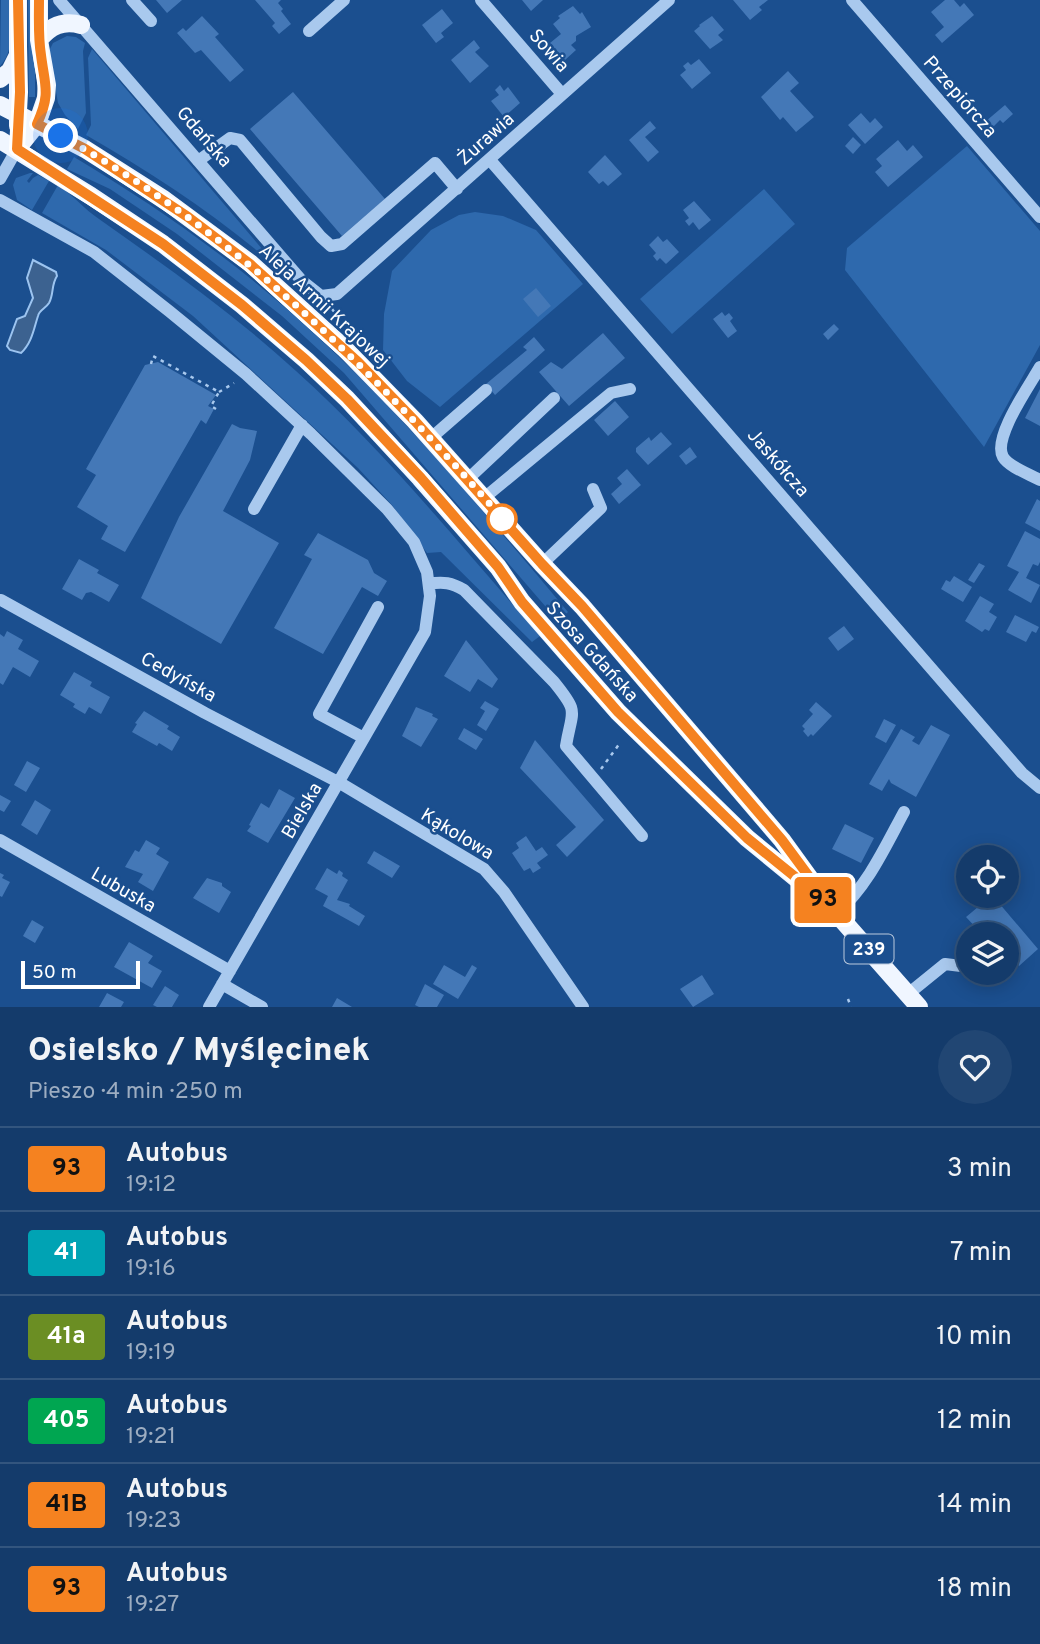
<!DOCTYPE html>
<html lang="pl">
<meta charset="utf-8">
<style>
body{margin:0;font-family:Overpass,sans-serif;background:#214673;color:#f1f3f6;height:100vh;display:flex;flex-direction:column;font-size:26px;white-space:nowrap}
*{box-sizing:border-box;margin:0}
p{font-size:23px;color:#9dadc1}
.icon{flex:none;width:38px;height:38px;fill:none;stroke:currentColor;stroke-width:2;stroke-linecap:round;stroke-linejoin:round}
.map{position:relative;height:1007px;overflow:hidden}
.side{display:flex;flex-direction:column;background:#143b6b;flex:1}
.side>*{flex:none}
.badge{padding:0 14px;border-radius:5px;font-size:24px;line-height:46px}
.buttons{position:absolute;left:956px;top:845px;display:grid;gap:14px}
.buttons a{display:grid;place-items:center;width:63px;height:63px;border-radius:50%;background:#143b6b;box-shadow:0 4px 18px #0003,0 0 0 2px #33557e;font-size:35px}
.scale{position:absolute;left:21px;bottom:18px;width:119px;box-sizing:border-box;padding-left:7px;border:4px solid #fff;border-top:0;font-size:19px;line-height:24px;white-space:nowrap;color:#fff;-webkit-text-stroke:5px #1b4f8f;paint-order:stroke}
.you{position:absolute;width:35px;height:35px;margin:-18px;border:5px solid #fff;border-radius:50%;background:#1a73e8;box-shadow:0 0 0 10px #1a73e833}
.map>.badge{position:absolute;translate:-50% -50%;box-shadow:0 0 0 4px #fff}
.round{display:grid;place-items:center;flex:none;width:74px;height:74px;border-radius:37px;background:#214673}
.head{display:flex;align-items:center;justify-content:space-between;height:119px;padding:0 28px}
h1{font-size:33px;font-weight:800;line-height:52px}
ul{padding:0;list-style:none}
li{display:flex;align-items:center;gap:21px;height:84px;padding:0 28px;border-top:2px solid #33557e}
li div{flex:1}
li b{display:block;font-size:26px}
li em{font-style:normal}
li .badge{min-width:77px;font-weight:700;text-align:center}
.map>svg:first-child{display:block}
</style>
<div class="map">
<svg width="1040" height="1007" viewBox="0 0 1040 1007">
<rect width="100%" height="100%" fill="#1b4f8f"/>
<path fill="#2e69ad" d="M1,0H9C11,21 16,49 0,66Z
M28,0H35V97H29Z
M67,36L76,37L85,43L83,51L86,113L78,129L65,115L58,103L49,51L53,43Z
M92,49L263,250L266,258C211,212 149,171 86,135L91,125L88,58Z
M967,146L1040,231V345L984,447L845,270L847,248Z
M74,157C168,213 258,278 337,355C420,435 494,524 568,612L558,621L344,373L282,316L177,234L110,189L67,169Z
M30,173H33L27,181L29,183L33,178L38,175L49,181L32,210L17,200L13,185L16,178Z
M58,185C73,195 84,209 99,219C167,267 234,314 296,371C385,451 461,546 540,636L532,642L441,552L427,553L392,505L358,468L193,316L106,250L42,213Z
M764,189L795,224L672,334L640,299Z
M475,212L503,216L536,230L583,284L440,407L407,381L383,350L384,314L392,271L431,230L459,215Z"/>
<path fill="#3c6290" stroke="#9cc4f0" stroke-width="2" d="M33,260L56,272L57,276C51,285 54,294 49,303C46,308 39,310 38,316C34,328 32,343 21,353L10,350L7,346L17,319L25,316L33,298L27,278Z"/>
<path fill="#4478b7" d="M156,0H182L167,13Z
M255,0H281L278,3L283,9L281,11L291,24L279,34L272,26L275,23Z
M522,0H543L531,11Z
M733,0H768L759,7L762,10L750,20Z
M945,0H954L960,7L964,3L974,15L942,43L935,35L944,27L931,12Z
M573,6L580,14L582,12L591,27L576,36V41L571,45L576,50L565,60L550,43L561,34L553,24L560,18L558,16Z
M442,9L453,23L441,33L444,37L436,43L422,25Z
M202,16L219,34L215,37L244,70L230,82L201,50L195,53L177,33L183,28L186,31Z
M712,16L724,30L718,35L723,40L710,49L694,31L700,26L699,25Z
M474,40L480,48L475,52L489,66L470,83L451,60Z
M699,59L711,73L692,89L680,75L686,70L683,66L688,62L691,65Z
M788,71L799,83L790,91L814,117L796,132L783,117L780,120L761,97Z
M500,85L504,91L508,87L520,103L504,117L491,101L499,95L495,90Z
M293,92L385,199L342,236L250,129Z
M1005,105L1013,114L1003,123L1000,120L992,128L994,130L987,136L979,127Z
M861,113L870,123L875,118L883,127L865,144L848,125Z
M650,121L656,128L645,137L659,152L648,162L629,140Z
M853,137L861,145L853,154L845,146Z
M898,140L907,151L913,145L923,157L888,187L875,172L882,166L876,159Z
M605,155L622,174L608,186L603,181L599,184L588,172Z
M694,201L711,220L699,230L693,222L689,226L685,221L689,218L683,210Z
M658,236L663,242L667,239L679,252L666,264L660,258L657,261L653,256L656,253L649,245Z
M536,288L551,306L538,317L523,299Z
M722,312L725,316L729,313L733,318L730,321L737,331L728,338L713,319Z
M834,324L839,329L828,340L823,334Z
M603,333L625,358L569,406L539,372L551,362L562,369Z
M534,337L545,350L495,395L486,384L527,350L523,347Z
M158,362L216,395L208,406L214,409L206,424L201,420L125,552L101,539L108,526L77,507L96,475L86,469L145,365Z
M1040,389V426L1025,418Z
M615,401L629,417L608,436L594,420Z
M232,424L240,428L257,431L250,460L223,511L279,543L221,644L141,598L179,517Z
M661,432L672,444L648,465L636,452V448L649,437L651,441Z
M690,447L697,457L686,465L679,456Z
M627,469L641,485L619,504L611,494L622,484L617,478Z
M1037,499L1040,501V531L1025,523Z
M1025,531L1040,539V562L1038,566L1033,564L1026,578L1040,585L1031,603L1008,590L1019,572L1007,566Z
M318,533L368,560L374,573L387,581L378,596L362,587L323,654L274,628L312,559L304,555Z
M79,559L99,570L97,573L119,585L109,602L91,592L86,593L82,600L62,589Z
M979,563L985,566L974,583L968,580Z
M954,576L972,587L963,602L941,589L946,580L950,582Z
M980,596L994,604L989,612L997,617L989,631L985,629L982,632L965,621Z
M1015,615L1039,627L1036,633L1032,631L1026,642L1006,632Z
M844,626L854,639L838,651L828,638Z
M7,631L23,640L18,649L39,661L30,677L13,667L3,685L0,683V634L4,637Z
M466,640L498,679L492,688L478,679L470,692L444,676Z
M74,672L92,682L90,686L110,697L101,714L89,707L85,714L73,707L75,704L60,695Z
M485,701L499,709L486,731L477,725L485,711L480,708Z
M816,702L832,716L813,736L811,734L808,737L803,731L805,729L802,726L813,714L809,710Z
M416,707L433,714L432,716L438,719L421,747L402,736Z
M144,711L169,726L167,729L180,737L172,751L159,743L157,746L132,732L137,724L135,723Z
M884,719L896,725L886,743L875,737Z
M931,725L950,735L916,797L891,783L889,779L882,791L869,784L901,729L915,737L912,741L919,745Z
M464,728L483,739L476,750L458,739Z
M535,740L604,820L567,857L556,845L576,827L520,768Z
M27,761L40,768L26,792L14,785Z
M279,789L295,798L268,843L247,831L251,826L249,825L261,803L269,808Z
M0,795L11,801L4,812L0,810Z
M35,800L51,810L37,835L21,825Z
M845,824L874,838L861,863L832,849Z
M526,836L536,851L542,847L548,855L537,863L541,868L533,873L530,868L524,871L512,853L519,848L516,843Z
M146,840L160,848L156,854L169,862L153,891L138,882L143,874L125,867L135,850L139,852Z
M374,851L400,866L392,878L367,863Z
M327,868L337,874L339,870L343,873L342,876L348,880L337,900L350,904L349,906L365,916L359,926L323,906L328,896L315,889Z
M0,873L4,875L2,878L10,882L2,897L0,896Z
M207,878L222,883V886L231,892L219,913L193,898Z
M979,896H993L1038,949L1019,966L1006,951V934H992L985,926L979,931L966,917L984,902Z
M32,920L44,927L35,943L23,936Z
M129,942L153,956L148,963L162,971L152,988L114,967Z
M444,965L465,977L472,965L477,968L458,999L433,984Z
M702,975L714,994L693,1007L680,989Z
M425,984L444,995L437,1007H419L415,1005Z
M165,986L179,995L172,1007H157L153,1005Z
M107,993L124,1002L121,1007H99Z
M337,998L352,1007H332Z"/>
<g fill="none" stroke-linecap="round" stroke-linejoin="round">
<path stroke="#a9c9ee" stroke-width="2.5" stroke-dasharray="3.5 5" stroke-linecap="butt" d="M332,309L341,321
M151,364L153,356L219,392L211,406L216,409
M219,392L234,383
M601,769L620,743
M848,999L851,1007"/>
<path stroke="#a9c9ee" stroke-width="12" d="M59,0L302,281L321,296L337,294L669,0
M132,0L151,21
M481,0L562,94
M852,0L1040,217
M309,31L344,0
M490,160L1022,773L1040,788
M198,161L230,138L240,140L321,237L331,246L342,244L435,163L457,189
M0,179L17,149
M0,200L94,252L169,311L246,374L311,434L387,509L414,542L427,572L430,596L425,632L209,1007
M1040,367C1030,385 992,438 1003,457C1009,467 1029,474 1040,480
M431,438L486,390
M468,479L554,398
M484,498L611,393L630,389
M254,509L302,425
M542,564L601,508L593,489
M429,584C443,581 452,583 464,590L554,682C580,714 572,709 566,746L642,836
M1,600L205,713L340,783L484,869L504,892L583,1007
M364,738L319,714L378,607
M0,840L230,971
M837,913C868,885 884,849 904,812
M222,984L262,1007
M908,994L945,964L961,966L968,960"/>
<path stroke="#f0f6ff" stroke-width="18" d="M18,0V126
M39,40C50,26 63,20 81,25
M0,79L10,71L18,55
M0,105L85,149L162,198L250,263L344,348L415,421L542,564L582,606L782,840L829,905L919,1007
M0,140L91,196L163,244L242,305L306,360L347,399L420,478L498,567L522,602L618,712L747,838L813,892
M17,149L37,124L46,98L47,85L39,40V0"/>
</g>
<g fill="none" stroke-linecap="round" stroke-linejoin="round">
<defs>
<path id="line" d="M18,0L20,92L17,149L163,244L242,305L306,360L347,399L421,478L498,567L522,602L618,712L747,838L830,905L782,840L582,606L542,564L415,421L358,362L250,264L188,217L85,149L37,124C51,93 45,87 41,55C38,37 39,18 39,0"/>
</defs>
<use href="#line" stroke="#fff" stroke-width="16"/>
<use href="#line" stroke="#f58220" stroke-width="10"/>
<path stroke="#fff" stroke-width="7" stroke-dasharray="0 12.6" d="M61,136C237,233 372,370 504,520L502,519"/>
</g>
<circle fill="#fff" stroke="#f58220" stroke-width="3.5" cx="502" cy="519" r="14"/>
<g text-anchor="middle" stroke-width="5" stroke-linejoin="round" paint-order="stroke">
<rect fill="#1b4f8f" stroke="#bbcadd" stroke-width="2" x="844.5" y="934.5" width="49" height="29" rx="5"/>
<g font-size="18" font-weight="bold" fill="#fff">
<text x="869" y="955">239</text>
</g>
<g font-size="19" fill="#fff" stroke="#1b4f8f">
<text transform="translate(550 50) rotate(49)" y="7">Sowia</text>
<text transform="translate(961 96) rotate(49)" y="7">Przepiórcza</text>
<text transform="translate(205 136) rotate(49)" y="7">Gdańska</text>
<text transform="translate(485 138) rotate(-42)" y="7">Żurawia</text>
<text transform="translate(325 305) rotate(43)" y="7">Aleja Armii Krajowej</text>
<text transform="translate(779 462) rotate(49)" y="7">Jaskółcza</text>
<text transform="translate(593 651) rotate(48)" y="7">Szosa Gdańska</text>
<text transform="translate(179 676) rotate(29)" y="7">Cedyńska</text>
<text transform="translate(301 810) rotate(-60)" y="7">Bielska</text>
<text transform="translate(458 833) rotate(31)" y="7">Kąkolowa</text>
<text transform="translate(124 889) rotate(30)" y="7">Lubuska</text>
</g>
</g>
</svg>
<div class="buttons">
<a><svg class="icon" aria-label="locate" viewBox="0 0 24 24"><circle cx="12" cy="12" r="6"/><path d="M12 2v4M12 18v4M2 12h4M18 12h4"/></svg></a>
<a><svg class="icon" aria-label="layers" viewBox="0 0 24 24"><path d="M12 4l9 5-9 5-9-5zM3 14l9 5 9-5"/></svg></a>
</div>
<div class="scale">50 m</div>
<div class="you" style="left:61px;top:136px"></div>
<b class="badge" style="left:823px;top:900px;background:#f58220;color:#111">93</b>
</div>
<section class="side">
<div class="head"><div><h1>Osielsko / Myślęcinek</h1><p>Pieszo · 4 min · 250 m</p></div><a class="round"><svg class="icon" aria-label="heart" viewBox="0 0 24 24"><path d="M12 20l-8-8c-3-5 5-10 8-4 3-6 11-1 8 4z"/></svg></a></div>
<ul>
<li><span class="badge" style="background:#f58220;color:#111">93</span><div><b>Autobus</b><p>19:12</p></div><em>3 min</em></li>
<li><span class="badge" style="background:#00a3b4;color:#fff">41</span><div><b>Autobus</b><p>19:16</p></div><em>7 min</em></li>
<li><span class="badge" style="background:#6b8e23;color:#fff">41a</span><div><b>Autobus</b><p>19:19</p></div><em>10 min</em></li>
<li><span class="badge" style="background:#00a651;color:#fff">405</span><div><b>Autobus</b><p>19:21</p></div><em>12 min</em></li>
<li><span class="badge" style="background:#f58220;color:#111">41B</span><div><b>Autobus</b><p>19:23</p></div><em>14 min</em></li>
<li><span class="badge" style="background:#f58220;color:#111">93</span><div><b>Autobus</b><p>19:27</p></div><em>18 min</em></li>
</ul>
</section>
